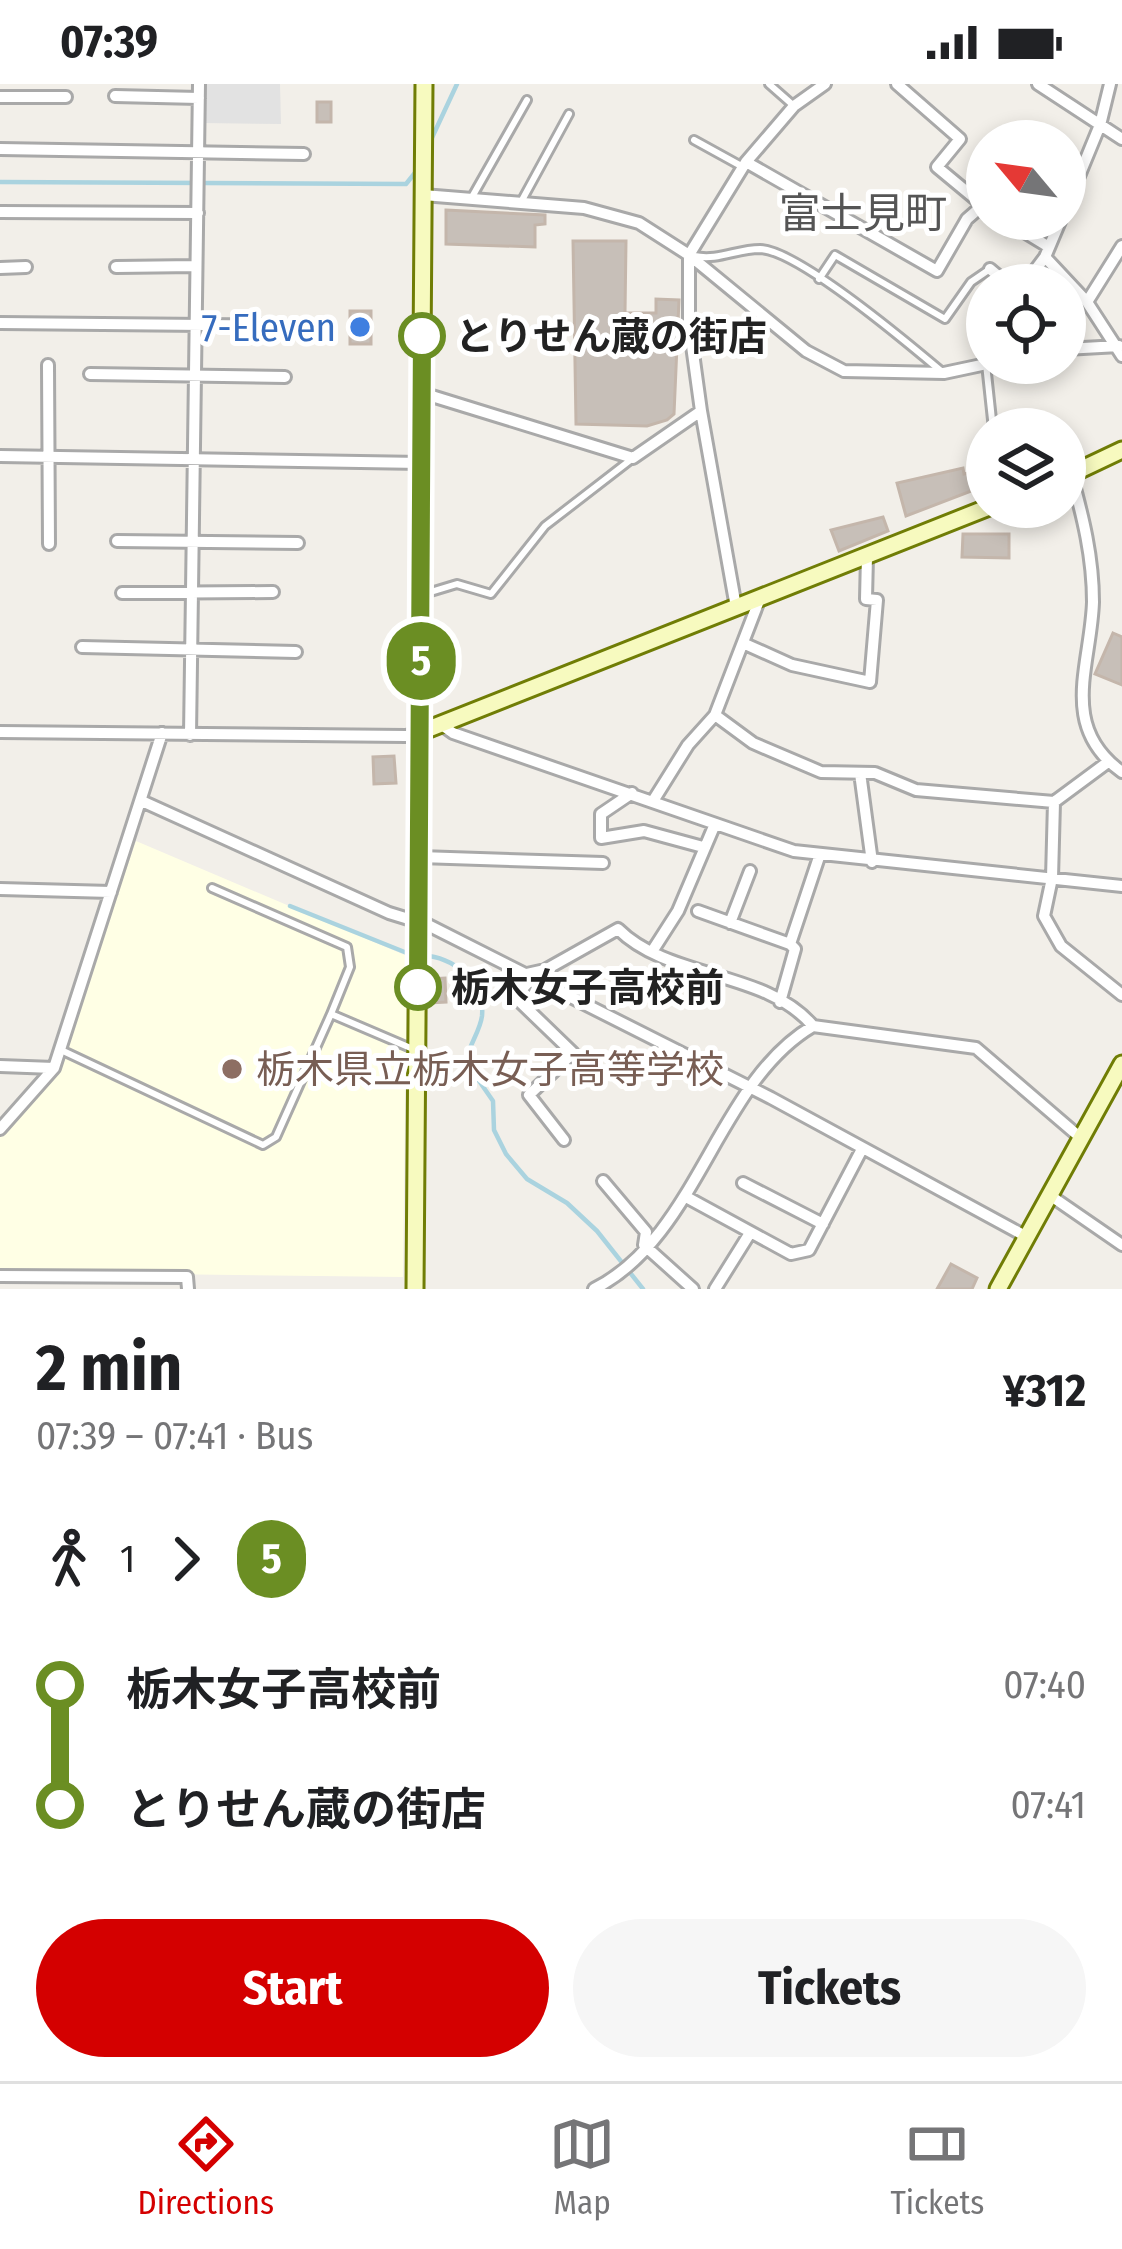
<!DOCTYPE html>
<meta charset="utf-8">
<style>
body{margin:0;font-family:"Fira Sans Condensed","Noto Sans JP",sans-serif;background:#f6f6f6;color:#202124;height:100vh;display:flex;flex-direction:column;font-size:45px;white-space:nowrap}
*{box-sizing:border-box;margin:0}
p{font-size:39px;color:#757577}
.icon{flex:none;width:66px;height:66px;fill:none;stroke:currentColor;stroke-width:2;stroke-linecap:round;stroke-linejoin:round}
.map{position:relative;height:1205px;overflow:hidden}
.drawer{display:flex;flex-direction:column;background:#fff;flex:1}
.drawer>*{flex:none}
.badge{padding:0 24px;border-radius:39px;font-size:42px;line-height:78px}
.needle{width:78px;rotate:299deg}
.fabs{position:absolute;left:966px;top:36px;display:grid;gap:24px}
.fabs a{display:grid;place-items:center;width:120px;height:120px;border-radius:50%;background:#fff;box-shadow:0 6px 18px #0003;font-size:60px}
.map>.badge{position:absolute;translate:-50% -50%;box-shadow:0 0 0 6px #fff}
.legs{display:flex;align-items:center;gap:18px;height:132px;padding:0 36px;font-size:39px}
.legs p{margin-inline-start:auto}
.head{display:flex;align-items:center;justify-content:space-between;height:204px;padding:0 36px}
h1{font-size:66px;font-weight:700;line-height:90px}
.button{display:flex;gap:24px;margin-top:auto;padding:24px 36px}
.button a{flex:1;height:138px;border-radius:72px;background:#d40000;color:#fff;font-size:48px;font-weight:700;line-height:138px;text-align:center}
.button a+a{background:#f6f6f6;color:#202124}
ul{padding:0 36px;list-style:none}
li{display:flex;align-items:center;gap:42px;height:120px;font-size:45px}
li i{display:grid;place-items:center;width:18px;height:100%;margin:0 15px;background:currentColor}
li i::after{content:'';width:30px;height:30px;margin:-15px;border:9px solid;border-radius:50%;background:#fff}
li p{margin-inline-start:auto}
li:first-child i{background:linear-gradient(#0000 50%,currentColor 0)}
li:last-child i{background:linear-gradient(currentColor 50%,#0000 0)}
.status{display:flex;justify-content:space-between;align-items:center;height:84px;padding:0 60px;background:#fff;direction:ltr}
.status svg{height:33px;fill:currentColor}
.tab-bar{display:flex;justify-content:space-around;align-items:center;height:168px;border-top:3px solid #e0e0e0;background:#fff;font-size:33px;color:#757577}
.tab-bar a{display:grid;justify-items:center;gap:6px}
.tab-bar .on{color:#d40000}
.map>svg:first-child{display:block}
</style>
<div class="status"><b>07:39</b><svg viewBox="0 0 49 12"><path d="M0 12V9h3v3zM5 12V6h3v6zM10 12V3h3v9zM15 12V0h3v12zM26 1h20v11H26zM47 4h2v5h-2z"/></svg></div>
<div class="map">
<svg width="1122" height="1205" viewBox="0 0 1122 1205">
<rect width="100%" height="100%" fill="#f2efe9"/>
<path fill="#ffffe5" d="M136,757L407,872L403,1193L0,1188V1051L53,997Z"/>
<path fill="#e2e2e2" d="M203,0H280L281,40L203,39Z"/>
<g fill="none" stroke-linecap="round" stroke-linejoin="round">
<path stroke="#aad3df" stroke-width="4.5" d="M430,58L457,0
M0,98L406,100L418,85
M290,822L407,869
M429,872C457,876 485,901 482,932C480,948 468,962 466,978L493,1017L494,1046L506,1070L527,1095L567,1119L597,1147L643,1205"/>
</g>
<path fill="#c7bfb8" stroke="#c4b6ab" stroke-width="3" d="M317,18H331V38H317Z
M446,126L545,131V140L535,141V163L446,160Z
M573,157H626L625,229H656V215L679,216L674,330L667,336L647,342L576,340Z
M350,227H371V260H350Z
M963,384L964,390L987,385V401L906,432L897,399Z
M883,433L888,447L839,467L831,446Z
M963,450H1009V474L962,473Z
M1113,549L1122,553V601L1095,590Z
M394,672L396,699L374,700L373,673Z
M445,894L446,918L429,919V895Z
M951,1180L977,1194L972,1205H937Z"/>
<g fill="none" stroke-linecap="round" stroke-linejoin="round">
<defs>
<path id="lane" d="M769,0L794,22
M694,56L743,83
M472,113L527,16
M521,118L569,30
M694,172C719,177 736,165 760,165C798,166 909,260 941,287
M819,195L835,171L945,235L971,198L990,185
M986,280L993,345
M424,510L457,500L491,510L545,442L633,374
M212,804L347,863L350,883L331,930L413,965
M61,966L263,1061L276,1053L331,930"/>
<path id="street" d="M897,0L960,55L937,83L984,122
M1038,0L1122,55
M115,12L199,14
M0,13H66
M0,65L304,70
M746,78L937,187L967,135L983,121
M423,111L584,124L639,139L689,171L806,267L844,287L944,289L991,279
M1065,126L1100,41L1110,0
M0,128L198,129
M1003,135L1049,163
M1045,173L1087,218L1122,272
M116,183L196,182
M0,184L26,183
M990,185L1009,201
M1024,201L1045,173L1061,135
M1087,218L1122,162
M0,239L302,242
M1065,265L1119,262
M48,281L49,460
M90,290L285,293
M422,309L633,374L701,327L736,523
M701,327L689,240V171L746,78L794,22L825,0
M0,372L421,379
M1071,390C1083,433 1093,473 1093,518C1091,581 1058,642 1122,688
M117,457L298,459
M122,509L273,508
M745,560L792,581L870,598L877,516L866,515L867,472
M82,563L296,568
M715,631L753,659L821,688L875,689L916,706L1054,718L1108,678
M439,639L453,649L794,767L1122,802
M0,648L406,652L421,648
M190,651L199,0
M860,689L872,778
M632,709L601,730V754L644,747L703,763
M653,717L688,661L715,631L760,514
M144,718L389,829L428,841L771,1014L1027,1153
M1054,718L1052,794L1044,832L1061,862L1122,911
M420,773L603,779
M0,805L111,808
M698,827L790,860L819,773
M730,839L750,787
M653,866L678,827L715,740
M527,890L545,886L618,845C669,896 766,886 813,942
M533,893L515,913L573,969L529,1011L564,1056
M780,918L795,865L790,860
M0,982L54,984
M0,1045L54,984L162,649
M603,1097L646,1148L644,1161L693,1205
M743,1099L823,1140
M1051,1112L1122,1161
M688,1114L791,1170L809,1166L862,1065
M0,1192L187,1193L188,1205
M594,1205C698,1153 717,998 813,942L976,964L1082,1055
M715,1205L750,1149"/>
<path id="secondary" d="M1065,393L1122,366
M421,648L989,423
M415,1205L424,0
M998,1205L1122,980"/>
</defs>
<use href="#lane" stroke="#a9a9a9" stroke-width="12"/>
<use href="#street" stroke="#a9a9a9" stroke-width="16"/>
<use href="#secondary" stroke="#707d05" stroke-width="21"/>
<use href="#lane" stroke="#fff" stroke-width="6"/>
<use href="#street" stroke="#fff" stroke-width="10"/>
<use href="#secondary" stroke="#f7fabf" stroke-width="15"/>
</g>
<g fill="none" stroke-linecap="round" stroke-linejoin="round">
<defs>
<path id="line-1" d="M418,903L422,252"/>
</defs>
<use href="#line-1" stroke="#fff" stroke-width="27"/>
<use href="#line-1" stroke="#6b8e23" stroke-width="18"/>
</g>
<circle fill="#3f7fe0" stroke="#fff" stroke-width="4.5" cx="360" cy="243" r="12"/>
<g fill="#fff" stroke="#6b8e23" stroke-width="6">
<circle cx="422" cy="252" r="21"/>
<circle cx="418" cy="903" r="21"/>
</g>
<circle fill="#8d6e63" stroke="#fff" stroke-width="4.5" cx="232" cy="985" r="12"/>
<g text-anchor="middle" stroke-width="10" stroke-linejoin="round" paint-order="stroke">
<g font-size="39" fill="#366cbe" stroke="#fff" text-anchor="end">
<text x="336" y="257">7-Eleven</text>
</g>
<g font-size="39" font-weight="bold" fill="#222" stroke="#fff" text-anchor="start">
<text x="455" y="266">とりせん蔵の街店</text>
<text x="451" y="917">栃木女子高校前</text>
</g>
<g font-size="39" fill="#785e54" stroke="#fff" text-anchor="start">
<text x="256" y="999">栃木県立栃木女子高等学校</text>
</g>
<g font-size="42" fill="#555" stroke="#fff">
<text x="863" y="144">富士見町</text>
</g>
</g>
</svg>
<div class="fabs">
<a><svg class="needle" viewBox="-14 -14 28 28"><path d="M0-13l5 13h-10z" fill="#e53935"/><path d="M0 13l5-13h-10z" fill="#757577"/></svg></a>
<a><svg class="icon" aria-label="locate" viewBox="0 0 24 24"><circle cx="12" cy="12" r="6"/><path d="M12 2v4M12 18v4M2 12h4M18 12h4"/></svg></a>
<a><svg class="icon" aria-label="layers" viewBox="0 0 24 24"><path d="M12 4l9 5-9 5-9-5zM3 14l9 5 9-5"/></svg></a>
</div>
<b class="badge" style="left:421px;top:577px;background:#6b8e23;color:#fff">5</b>
</div>
<section class="drawer">
<div class="head"><div><h1>2 min</h1><p>07:39 – 07:41 · Bus</p></div><b>¥312</b></div>
<div class="legs"><svg class="icon" aria-label="walk" viewBox="0 0 24 24"><circle cx="13" cy="4" r="2"/><path d="M13 8l-2 6 4 7M11 14l-3 7M7 12l3-4h3l4 4"/></svg>1<svg class="icon" aria-label="forward" viewBox="0 0 24 24"><path d="M9 5l7 7-7 7"/></svg><b class="badge" style="background:#6b8e23;color:#fff">5</b></div>
<ul>
<li><i style="color:#6b8e23"></i><b>栃木女子高校前</b><p>07:40</p></li>
<li><i style="color:#6b8e23"></i><b>とりせん蔵の街店</b><p>07:41</p></li>
</ul>
<div class="button"><a>Start</a><a>Tickets</a></div>
</section>
<nav class="tab-bar">
<a class="on"><svg class="icon" aria-label="directions" viewBox="0 0 24 24"><path d="M12 3l9 9-9 9-9-9zM9 14v-3h6M13 9l2 2-2 2"/></svg>Directions</a>
<a><svg class="icon" aria-label="map" viewBox="0 0 24 24"><path d="M3 6l6-2 6 2 6-2v14l-6 2-6-2-6 2zM9 4v14M15 6v14"/></svg>Map</a>
<a><svg class="icon" aria-label="tickets" viewBox="0 0 24 24"><path d="M3 7h18v10H3zM15 7v10"/></svg>Tickets</a>
</nav>
